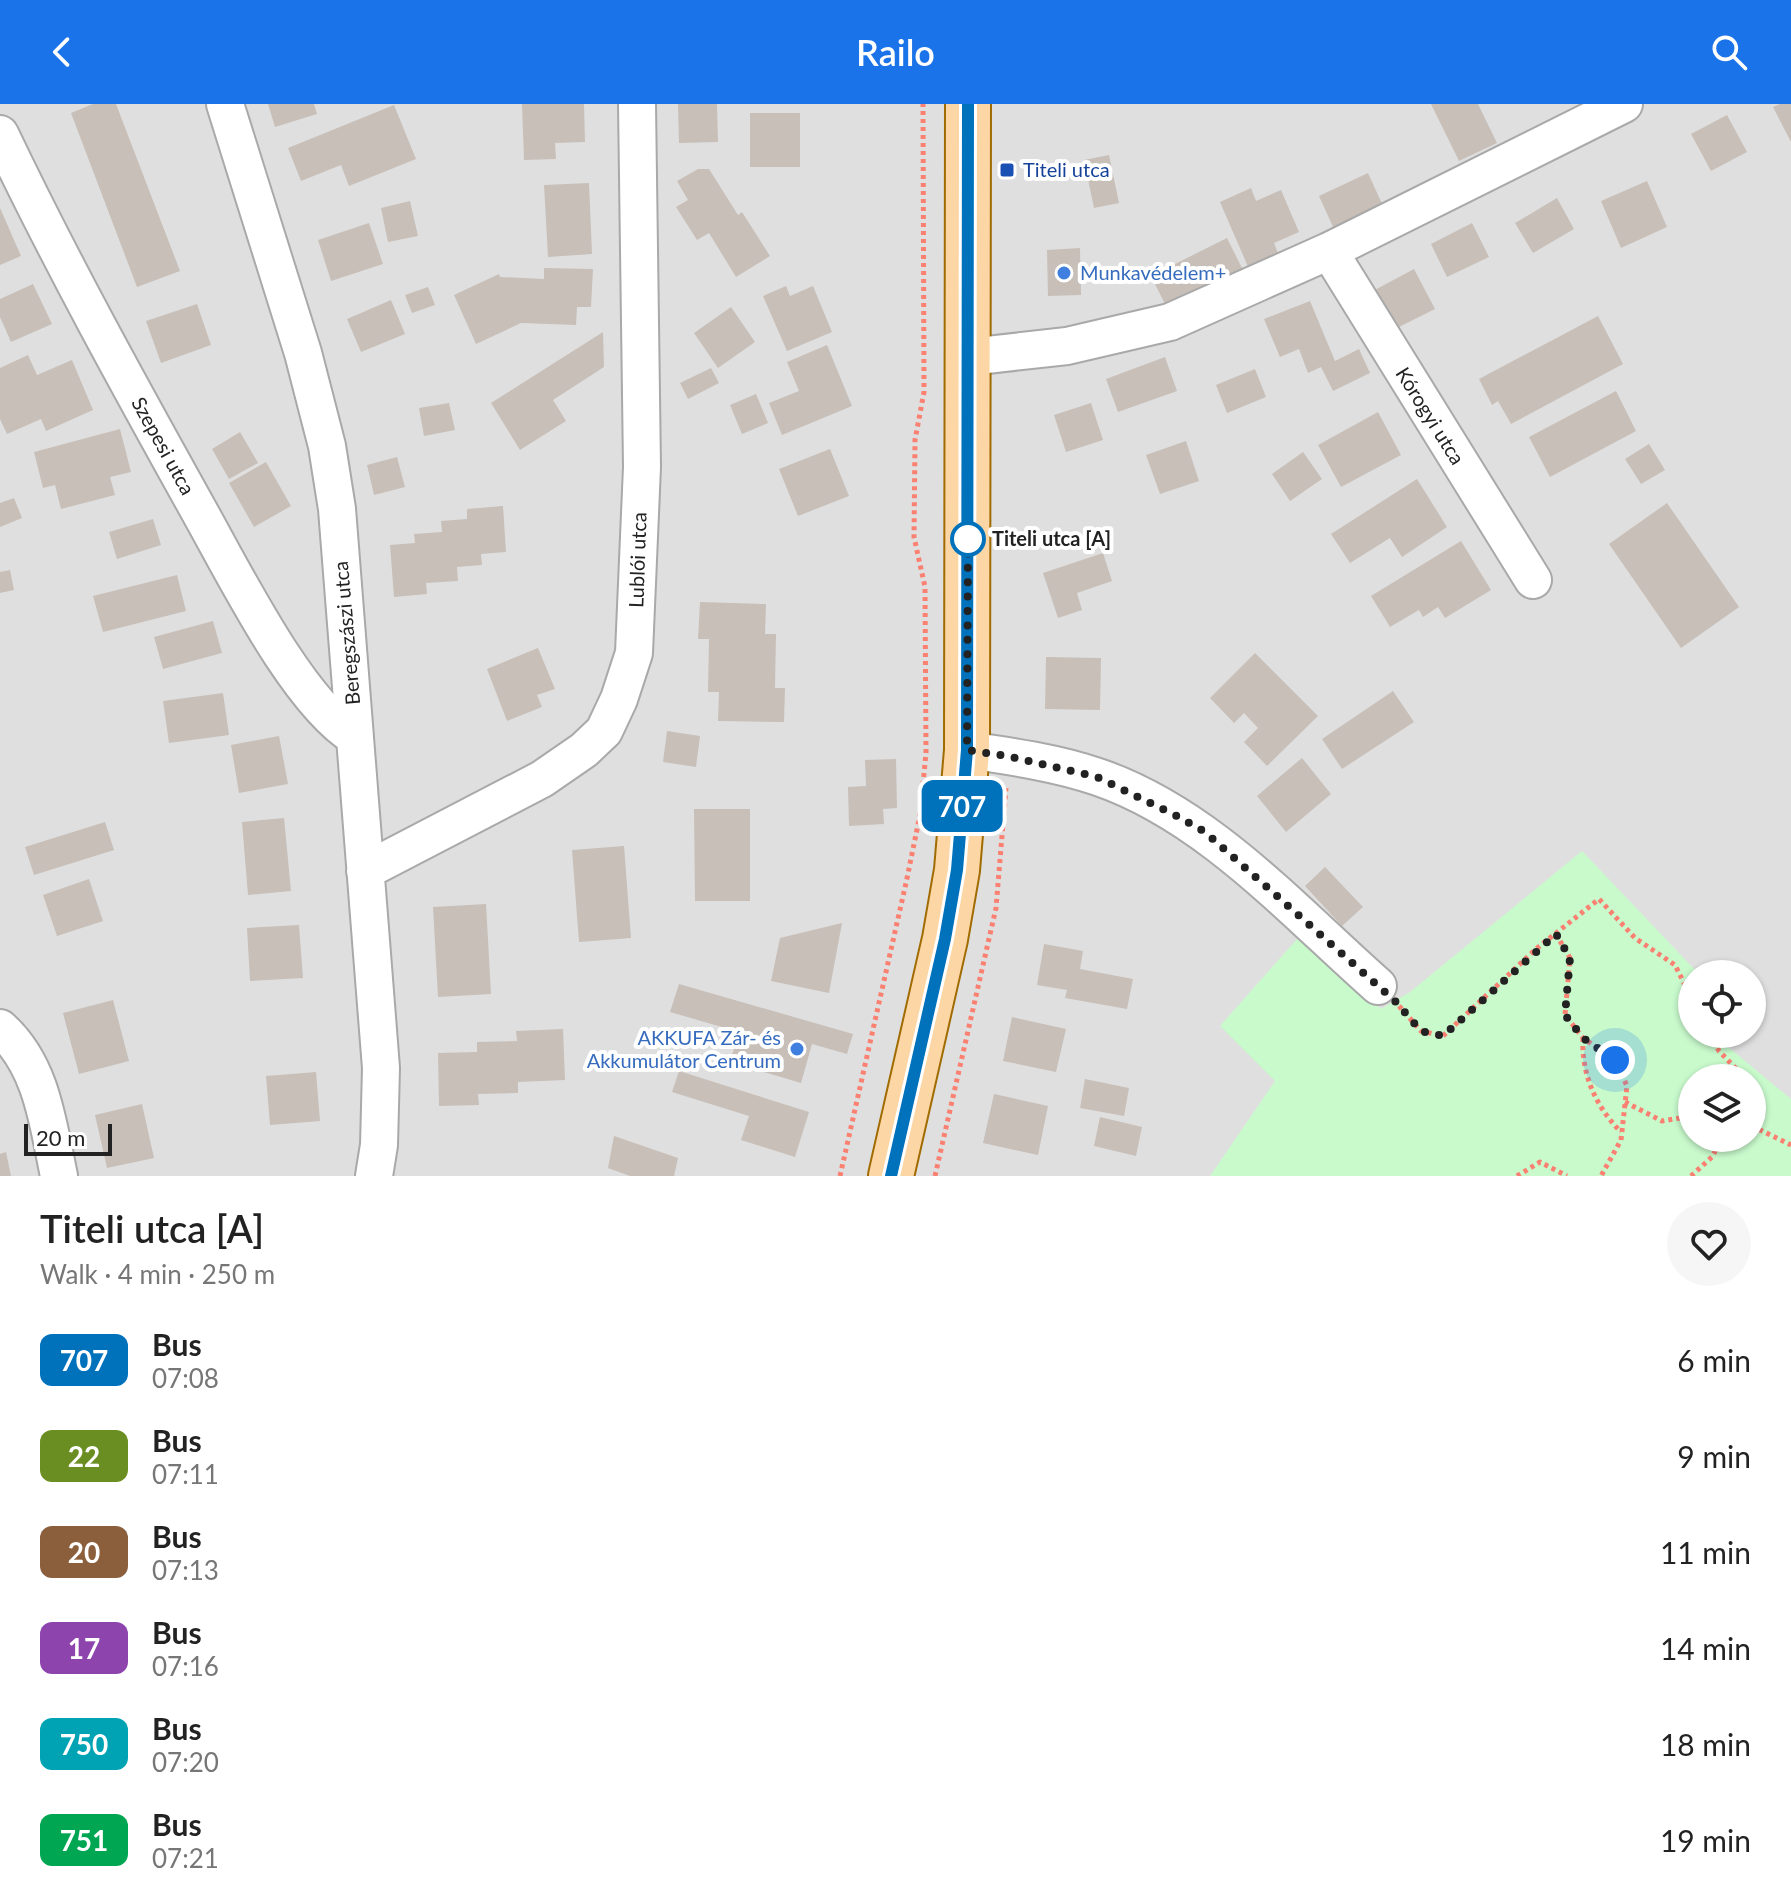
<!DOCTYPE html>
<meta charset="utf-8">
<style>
body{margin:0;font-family:Lato,sans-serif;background:#f6f6f6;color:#222;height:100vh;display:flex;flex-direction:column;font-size:30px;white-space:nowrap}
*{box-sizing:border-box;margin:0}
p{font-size:26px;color:#767676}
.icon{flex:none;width:44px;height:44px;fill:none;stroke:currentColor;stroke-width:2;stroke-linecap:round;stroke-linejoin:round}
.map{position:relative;height:1072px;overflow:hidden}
.side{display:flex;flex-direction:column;background:#fff;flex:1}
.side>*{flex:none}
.badge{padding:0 16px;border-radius:12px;font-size:28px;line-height:52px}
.buttons{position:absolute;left:1678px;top:856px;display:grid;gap:16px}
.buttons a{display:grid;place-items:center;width:88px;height:88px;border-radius:50%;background:#fff;box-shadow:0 2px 6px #0004;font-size:40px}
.scale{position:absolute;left:24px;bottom:20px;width:88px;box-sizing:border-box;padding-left:8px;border:4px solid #222;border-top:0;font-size:22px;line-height:28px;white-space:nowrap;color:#222;-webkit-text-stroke:6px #fff;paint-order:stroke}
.you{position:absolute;width:40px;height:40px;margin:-20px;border:6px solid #fff;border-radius:50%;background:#1a73e8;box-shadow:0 0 0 12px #1a73e833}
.map>.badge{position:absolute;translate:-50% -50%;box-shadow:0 0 0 4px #fff}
.round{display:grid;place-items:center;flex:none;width:84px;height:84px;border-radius:42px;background:#f6f6f6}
.overview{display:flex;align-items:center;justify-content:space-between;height:136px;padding:0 40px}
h1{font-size:38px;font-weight:600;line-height:60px}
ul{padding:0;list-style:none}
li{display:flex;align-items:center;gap:24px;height:96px;padding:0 40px}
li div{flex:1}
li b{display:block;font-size:30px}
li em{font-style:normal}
li .badge{min-width:88px;font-weight:700;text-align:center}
header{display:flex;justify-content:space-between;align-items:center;height:104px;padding:0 40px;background:#1a73e8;color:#fff;font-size:36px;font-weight:600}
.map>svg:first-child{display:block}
</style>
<header><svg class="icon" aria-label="back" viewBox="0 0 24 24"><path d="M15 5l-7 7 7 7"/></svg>Railo<svg class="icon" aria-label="search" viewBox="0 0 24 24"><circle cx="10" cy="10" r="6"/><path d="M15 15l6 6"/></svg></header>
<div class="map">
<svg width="1791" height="1072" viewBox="0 0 1791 1072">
<rect width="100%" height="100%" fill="#f2efe9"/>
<path fill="#e0dfdf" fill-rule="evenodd" d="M0,0H1791V1072H0ZM1692,870H1752V930H1692ZM1692,974H1752V1034H1692Z"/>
<path fill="#c8facc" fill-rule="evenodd" d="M1582,747L1699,870H1692V930H1725L1727,942L1791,995V1072H1210L1275,977L1220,922L1298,834L1381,905L1410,888ZM1692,974H1752V1034H1692Z"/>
<path fill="#c7bfb8" d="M93,0H116L180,167L137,183L71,9Z
M268,0H314L317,10L275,23Z
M522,0H584L585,38L555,39L556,55L524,56Z
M678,0H717L718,38L679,39Z
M1431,0H1478L1497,39L1459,57Z
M1780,0H1791V38L1773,3Z
M394,1L416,55L349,82L341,61L301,77L288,44Z
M750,9H800V63H750Z
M1727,11L1747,48L1711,67L1691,30Z
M1109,51L1119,99L1094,104L1084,56Z
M698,65H709L738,111L742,108L770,152L736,173L709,129L697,136L676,103L688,96L677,77Z
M1368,69L1388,113L1339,136L1319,92Z
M1647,77L1667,123L1621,144L1601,97Z
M589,79L592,150L548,153L544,81Z
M1251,84L1256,97L1281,86L1299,128L1274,139L1279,152L1249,165L1220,98Z
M1557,94L1574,125L1533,149L1515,119Z
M410,97L418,132L388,138L381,104Z
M0,104L21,152L0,161Z
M369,119L383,160L331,177L318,136Z
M1472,119L1489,153L1447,173L1431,140Z
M1227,134L1249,178L1173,216L1151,172Z
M1080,144L1081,191L1048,192L1047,146Z
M544,164L593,165L591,203H577L576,221L521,219L476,240L454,191L499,170L500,173L544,175Z
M1414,165L1435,205L1391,227L1371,188Z
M33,180L52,220L11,238L0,213V195Z
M786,182L790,192L813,182L832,228L787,247L763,192Z
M428,183L435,201L412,209L405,191Z
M391,196L405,230L361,248L347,215Z
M1310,197L1335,257L1359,245L1370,269L1333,287L1321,263L1308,269L1299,245L1280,253L1264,215Z
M197,200L211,241L161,259L146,217Z
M731,203L755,238L718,264L694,229Z
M1598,212L1623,260L1511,320L1498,297L1492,301L1479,275Z
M603,228L604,263L553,296L566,317L520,346L491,299Z
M827,241L852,302L782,331L769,299L799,287L787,258Z
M28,251L37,271L72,256L93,306L46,327L41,315L7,330L0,315V264Z
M1165,253L1177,287L1118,308L1106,275Z
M711,264L719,279L688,295L680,279Z
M1255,265L1266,293L1227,309L1216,281Z
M1616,287L1636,327L1550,373L1529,333Z
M756,290L768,319L742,330L730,301Z
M449,299L455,326L424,332L419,304Z
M1091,299L1103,336L1066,348L1054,311Z
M1378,308L1401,351L1341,383L1318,341Z
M120,325L131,368L110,373L115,391L61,405L55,381L43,384L34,348Z
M240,328L258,359L229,375L212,345Z
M1186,337L1199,377L1160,390L1146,351Z
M1649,340L1665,366L1641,380L1625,355Z
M830,345L849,392L798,412L779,365Z
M1303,348L1322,375L1290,397L1272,370Z
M397,353L405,383L374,391L367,361Z
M266,358L291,402L254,423L229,379Z
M1417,375L1447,423L1402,453L1390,434L1350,459L1331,430Z
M14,394L22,414L0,423V399Z
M1667,399L1739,503L1681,544L1609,440Z
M503,402L506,448L481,450L482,461L457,463L458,477L426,479L427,490L394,493L390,441L415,439L414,430L442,428L441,417L467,415V405Z
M153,415L161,441L117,455L109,428Z
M1461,437L1491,486L1445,514L1438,503L1423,513L1419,506L1390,523L1371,492Z
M1103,449L1112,477L1077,489L1082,506L1058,514L1043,469Z
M10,466L14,486L0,489V468Z
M177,471L186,507L103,528L93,492Z
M700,498L766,500L765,530H776L775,584H785L784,618L718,617L719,588H708L709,535H698Z
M213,517L222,549L163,565L154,533Z
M538,544L555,585L537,591L542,603L507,617L487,565Z
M1255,549L1318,612L1267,662L1244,638L1258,624L1244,609L1234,619L1210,594Z
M1046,553L1101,554L1100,606L1045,605Z
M1393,587L1414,618L1342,665L1322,635Z
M223,589L229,631L169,639L163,597Z
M667,627L700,632L696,663L663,658Z
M279,632L288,680L239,689L231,641Z
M1302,654L1331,690L1286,728L1257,692Z
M896,655L897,704L883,705L884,720L849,722L848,683L866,682L865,656Z
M694,705H750V797H695Z
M284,714L291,787L248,791L242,718Z
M105,718L114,746L34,771L25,743Z
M624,742L631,834L579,838L572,746Z
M1325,763L1363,803L1342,822L1305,782Z
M89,775L103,817L57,832L43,791Z
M486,800L491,890L438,893L433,803Z
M842,819L829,889L771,877L780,834Z
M299,821L303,874L250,877L247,824Z
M1044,840L1083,847L1080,865L1133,875L1127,905L1065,894L1067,886L1037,881Z
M679,880L853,930L847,950L812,940L801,979L730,958L739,928L670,908Z
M113,896L129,957L79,970L63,909Z
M1012,913L1066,925L1056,968L1003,957Z
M563,925L565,976L518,978V989L478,990L479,1001L439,1002L438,949L477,948V938L517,937L516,927Z
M679,967L809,1008L795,1053L741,1036L749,1012L672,988Z
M316,968L320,1017L270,1021L266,972Z
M1085,975L1129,984L1124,1012L1080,1004Z
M994,990L1048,1002L1038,1051L983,1039Z
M142,1000L154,1054L107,1064L95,1011Z
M1100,1013L1142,1023L1136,1052L1094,1042Z
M614,1032L678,1054L674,1072H630L608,1064Z
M6,1048L11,1072H0V1050Z"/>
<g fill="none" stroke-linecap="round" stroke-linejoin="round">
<defs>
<path id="minor" d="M225,0L303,249L327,342L337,405L381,964L379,1041L374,1072
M0,30C61,158 129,281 198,405C233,467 297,598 355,633
M1329,147L1533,476
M969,253L1067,242L1170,218L1329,147L1624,0
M967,646C1010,652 1057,659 1098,673C1207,710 1293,807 1378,882
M365,767L542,675L584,646L604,627L619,595L634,549L642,363L637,0
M0,924C42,961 48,1020 59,1072"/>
<path id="primary" d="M891,1072L945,835L957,766L967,646L968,0"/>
</defs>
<use href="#minor" stroke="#a9a9a9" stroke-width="40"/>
<use href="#primary" stroke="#a06b00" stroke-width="48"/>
<path stroke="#fa8072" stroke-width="5" stroke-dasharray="4 4" stroke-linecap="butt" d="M1556,830L1570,854L1565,911L1583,934L1615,956L1627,982L1621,1036L1601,1072
M1399,902L1421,927L1443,932L1536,845L1599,795L1635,834L1675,861L1692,895
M1710,930L1719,947L1745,974
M1583,934C1581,970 1596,1003 1621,1028
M1752,981L1756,984L1752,989
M1625,998L1662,1017L1692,1012
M1752,1022L1791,1041
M840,1072L906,779L920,711L926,649L925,483L914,433L915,336L924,288L923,0
M935,1072L996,804L1006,684
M1517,1072L1540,1058L1567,1072
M1691,1072L1712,1053L1722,1034"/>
<use href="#minor" stroke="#fff" stroke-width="36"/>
<use href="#primary" stroke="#fcd6a4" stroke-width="44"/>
</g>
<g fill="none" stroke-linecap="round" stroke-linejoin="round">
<defs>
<path id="line" d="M891,1072L945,835L957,766L967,646L968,0"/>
</defs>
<use href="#line" stroke="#fff" stroke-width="18"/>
<use href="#line" stroke="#0072bc" stroke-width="12"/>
<path stroke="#222" stroke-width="8" stroke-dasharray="0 14.4" d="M968,435L967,646L1007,652L1097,673L1179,713L1205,728L1395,897L1421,927L1443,932L1556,830L1570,854L1565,911L1583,934L1615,956"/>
</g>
<rect fill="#1a4fb4" stroke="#fff" stroke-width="3" x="999" y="58" width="16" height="16" rx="4"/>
<g fill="#3f7fe0" stroke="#fff" stroke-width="3">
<circle cx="1064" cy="169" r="8"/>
<circle cx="797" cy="945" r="8"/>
</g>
<circle fill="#fff" stroke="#0072bc" stroke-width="4" cx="968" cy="435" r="16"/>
<g text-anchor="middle" stroke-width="8" stroke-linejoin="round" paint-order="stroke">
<g font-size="20" fill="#164399" stroke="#fff" text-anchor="start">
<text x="1023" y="73">Titeli utca</text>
</g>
<g font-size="20" fill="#366cbe" stroke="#fff" text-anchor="start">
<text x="1080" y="176">Munkavédelem+</text>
<text x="781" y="941" text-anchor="end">AKKUFA Zár- és<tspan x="781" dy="23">Akkumulátor Centrum</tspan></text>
</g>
<g font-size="20" fill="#222" stroke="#fff">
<text transform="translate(1430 312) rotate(58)" y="7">Kórogyi utca</text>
<text transform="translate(163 342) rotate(61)" y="7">Szepesi utca</text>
<text transform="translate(638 456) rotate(-88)" y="7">Lublói utca</text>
<text transform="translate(347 529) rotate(-95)" y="7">Beregszászi utca</text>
</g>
<g font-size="20" font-weight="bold" fill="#222" stroke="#fff" text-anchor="start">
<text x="992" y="442">Titeli utca [A]</text>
</g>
</g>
</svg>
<div class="buttons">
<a><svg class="icon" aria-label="locate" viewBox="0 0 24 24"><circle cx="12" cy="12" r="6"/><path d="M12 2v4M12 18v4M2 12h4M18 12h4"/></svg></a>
<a><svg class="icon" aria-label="layers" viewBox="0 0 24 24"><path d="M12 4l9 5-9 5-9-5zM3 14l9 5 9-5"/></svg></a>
</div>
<div class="scale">20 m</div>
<div class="you" style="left:1615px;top:956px"></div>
<b class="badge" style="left:962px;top:702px;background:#0072bc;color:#fff">707</b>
</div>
<section class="side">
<div class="overview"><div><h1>Titeli utca [A]</h1><p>Walk · 4 min · 250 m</p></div><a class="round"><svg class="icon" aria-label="heart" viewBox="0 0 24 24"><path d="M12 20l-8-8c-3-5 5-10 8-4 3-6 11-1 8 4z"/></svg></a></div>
<ul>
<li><span class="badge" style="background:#0072bc;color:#fff">707</span><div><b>Bus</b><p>07:08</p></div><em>6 min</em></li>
<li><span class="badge" style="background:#6b8e23;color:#fff">22</span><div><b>Bus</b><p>07:11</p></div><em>9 min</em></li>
<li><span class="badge" style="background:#8b5e3c;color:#fff">20</span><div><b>Bus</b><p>07:13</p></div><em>11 min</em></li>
<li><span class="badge" style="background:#8e44ad;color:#fff">17</span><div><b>Bus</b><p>07:16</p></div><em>14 min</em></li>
<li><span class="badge" style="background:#00a3b4;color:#fff">750</span><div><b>Bus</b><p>07:20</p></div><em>18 min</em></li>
<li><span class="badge" style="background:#00a651;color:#fff">751</span><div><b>Bus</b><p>07:21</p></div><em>19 min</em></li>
</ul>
</section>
